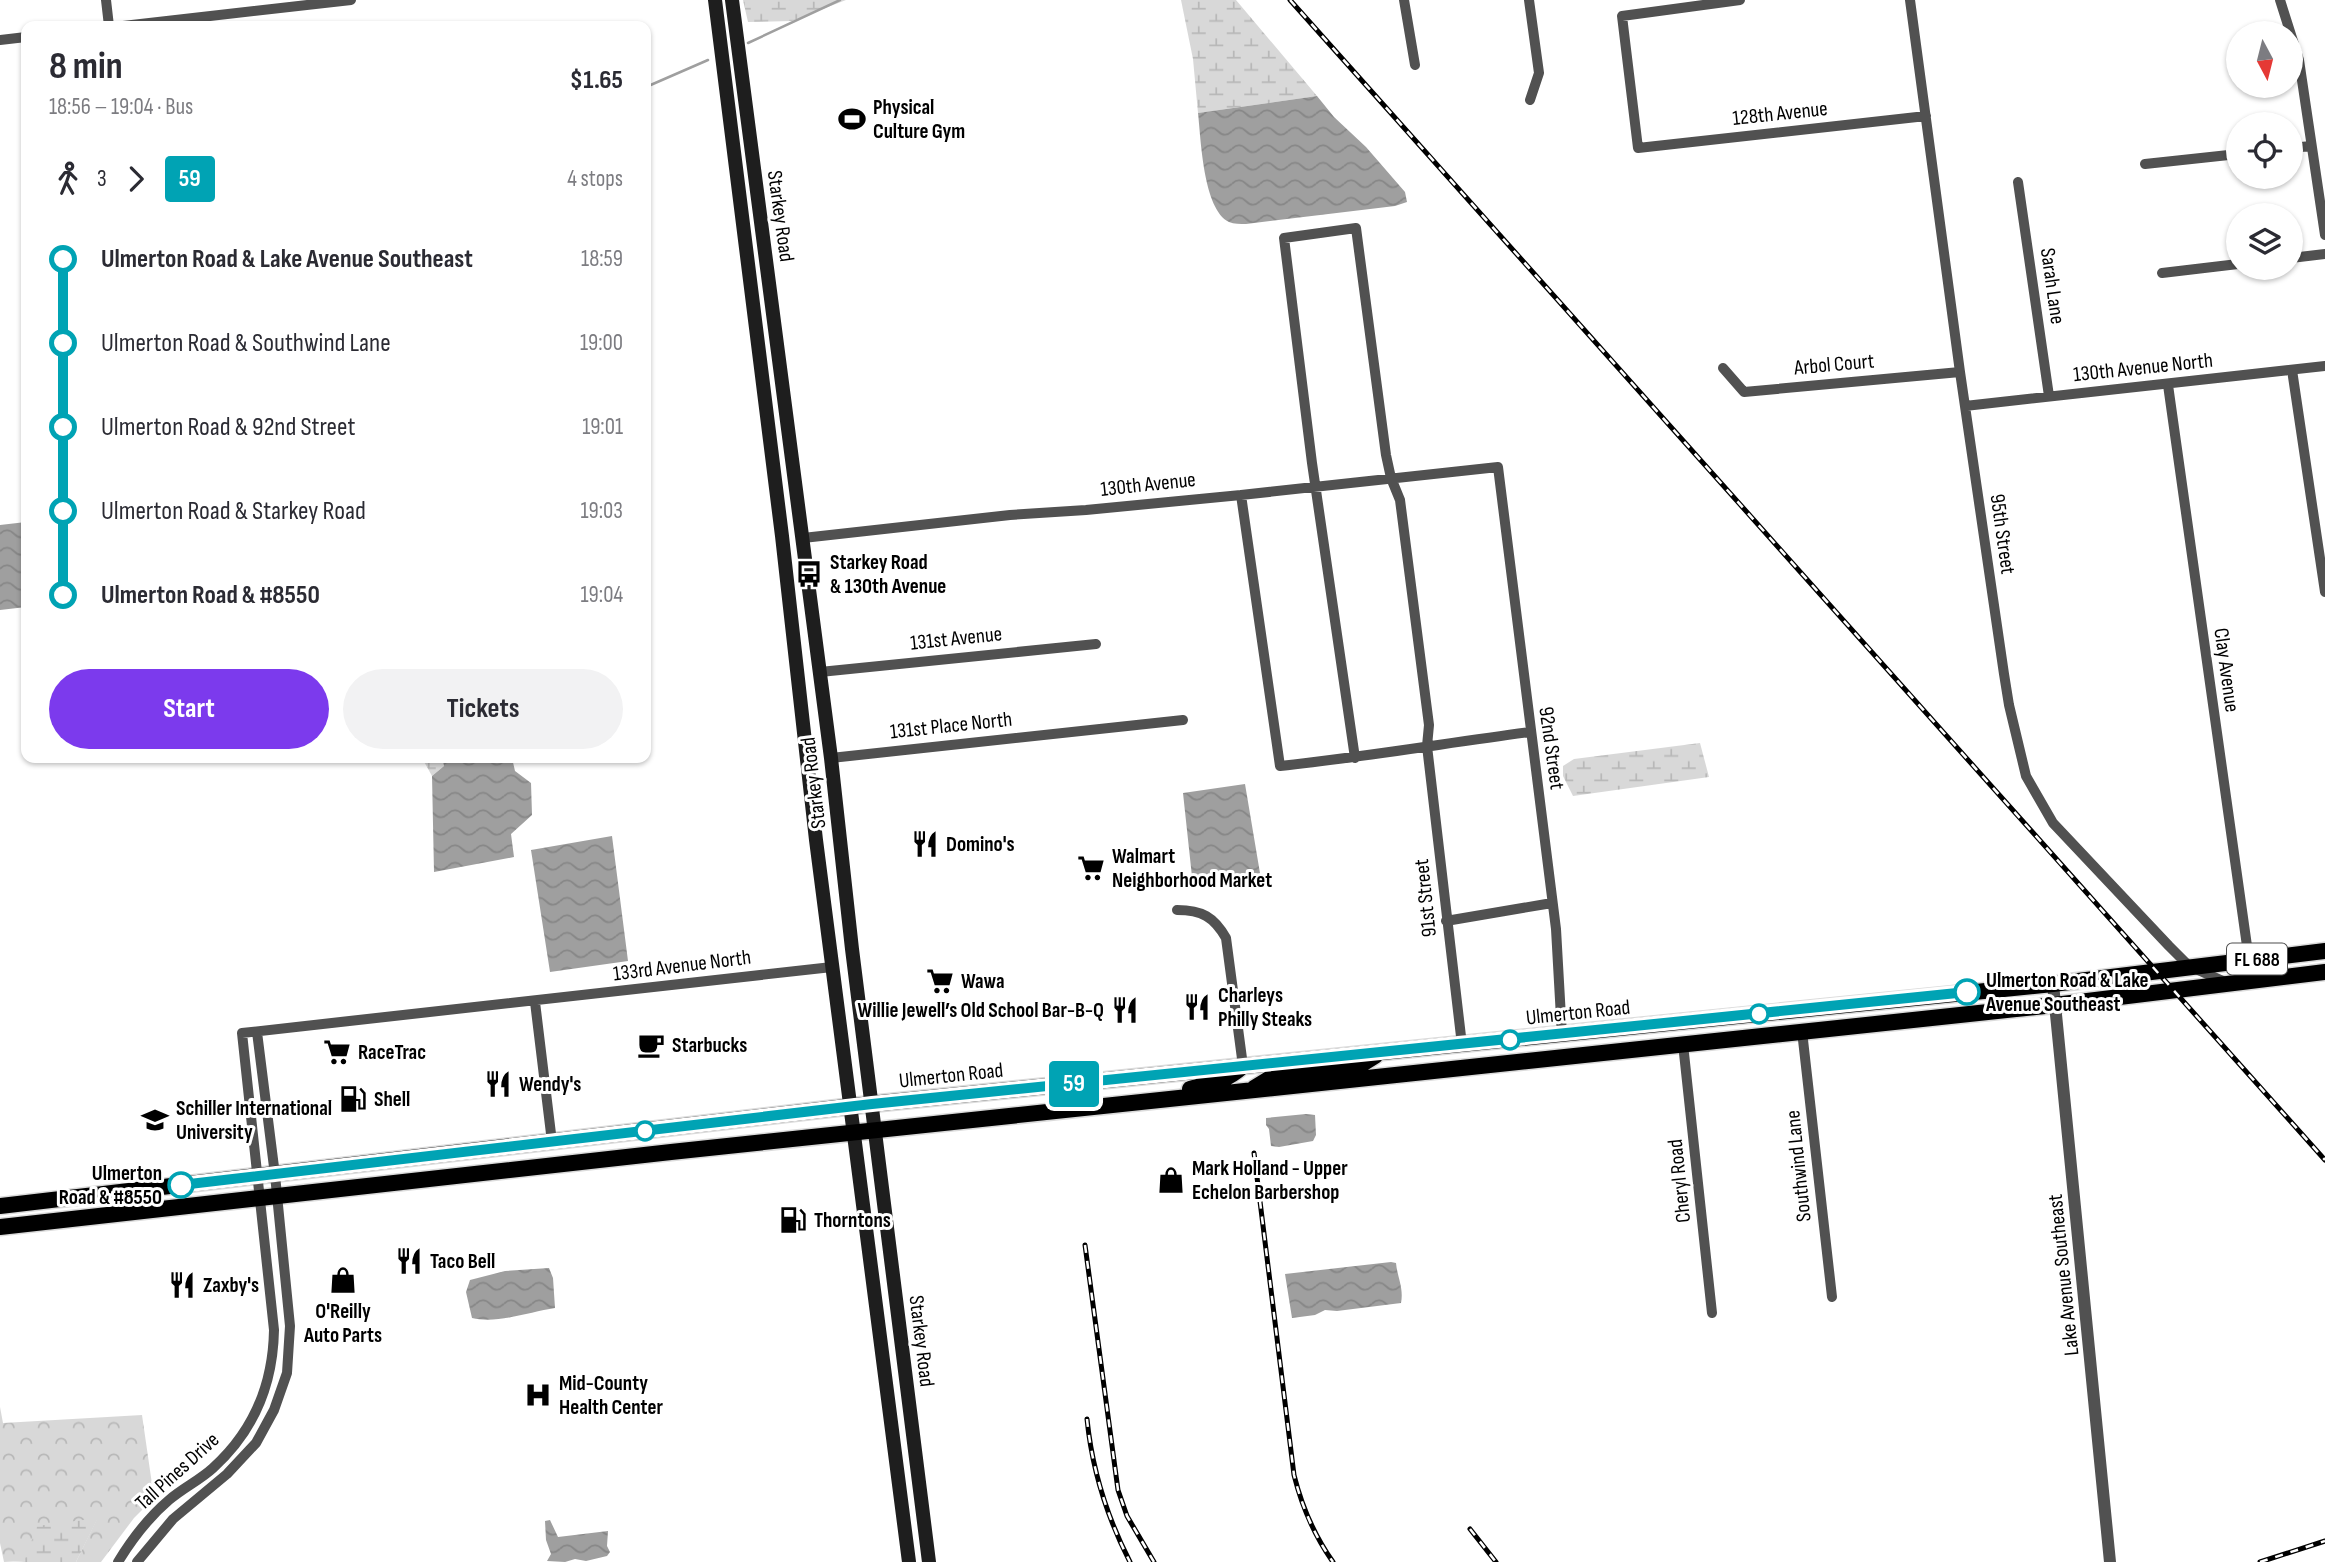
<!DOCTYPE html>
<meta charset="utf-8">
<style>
body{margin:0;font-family:"Sofia Sans Condensed",sans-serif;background:#f2f2f3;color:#2b2b33;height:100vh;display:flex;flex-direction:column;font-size:26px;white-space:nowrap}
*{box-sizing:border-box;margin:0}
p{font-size:23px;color:#7c7c81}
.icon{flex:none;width:38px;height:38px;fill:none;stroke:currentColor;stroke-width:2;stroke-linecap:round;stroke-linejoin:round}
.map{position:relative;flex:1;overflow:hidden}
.sheet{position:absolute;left:21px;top:21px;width:630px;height:742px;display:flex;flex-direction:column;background:#fff;border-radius:14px;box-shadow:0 2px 5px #0004}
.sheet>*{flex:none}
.badge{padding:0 14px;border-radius:5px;font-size:24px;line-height:46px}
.needle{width:46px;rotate:173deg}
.controls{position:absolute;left:2226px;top:21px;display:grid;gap:14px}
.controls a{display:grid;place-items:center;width:77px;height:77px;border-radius:50%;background:#fff;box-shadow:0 2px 5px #0004;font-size:35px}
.map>.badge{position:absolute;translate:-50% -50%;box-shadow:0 0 0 4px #fff}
.legs{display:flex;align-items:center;gap:10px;height:77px;padding:0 28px;font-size:23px}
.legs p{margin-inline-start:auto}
.summary{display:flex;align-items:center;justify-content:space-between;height:119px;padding:0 28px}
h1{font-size:38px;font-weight:700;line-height:52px}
.button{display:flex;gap:14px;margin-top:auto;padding:14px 28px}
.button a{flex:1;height:80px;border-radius:42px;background:#7c3aed;color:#fff;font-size:28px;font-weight:700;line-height:80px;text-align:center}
.button a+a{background:#f2f2f3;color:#2b2b33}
ul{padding:0 28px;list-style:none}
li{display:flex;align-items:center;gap:24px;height:84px;font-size:26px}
li i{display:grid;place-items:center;width:10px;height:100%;margin:0 9px;background:currentColor}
li i::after{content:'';width:18px;height:18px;margin:-9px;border:5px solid;border-radius:50%;background:#fff}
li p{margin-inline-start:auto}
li:first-child i{background:linear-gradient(#0000 50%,currentColor 0)}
li:last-child i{background:linear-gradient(currentColor 50%,#0000 0)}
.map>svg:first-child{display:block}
</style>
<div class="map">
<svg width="2325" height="1562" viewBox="0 0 2325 1562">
<defs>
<pattern id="forest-crowns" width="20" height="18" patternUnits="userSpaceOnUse" patternTransform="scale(1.75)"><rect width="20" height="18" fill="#d8d8d8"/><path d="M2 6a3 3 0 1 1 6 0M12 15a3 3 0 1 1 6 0" fill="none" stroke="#b8b8b8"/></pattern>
<pattern id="wetland-marsh" width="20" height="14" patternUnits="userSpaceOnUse" patternTransform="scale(1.75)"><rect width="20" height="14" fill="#d8d8d8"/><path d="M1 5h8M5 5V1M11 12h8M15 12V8" fill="none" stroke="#b8b8b8"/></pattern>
<pattern id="water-waves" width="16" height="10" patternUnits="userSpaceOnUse" patternTransform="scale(1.75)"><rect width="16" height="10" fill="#9f9f9f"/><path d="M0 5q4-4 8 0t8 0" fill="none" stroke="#878787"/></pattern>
</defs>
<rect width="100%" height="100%" fill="#fff"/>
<path fill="url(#forest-crowns)" d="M0,1407L3,1423L142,1415L154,1498L134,1518L101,1562H76L97,1519L24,1561L4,1562L0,1543Z"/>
<path fill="url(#wetland-marsh)" d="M743,0H846L792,21L748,22Z
M1181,0H1236L1317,96L1198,113L1193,59Z
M1700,743L1709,777L1573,796L1563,776V766L1574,759Z
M422,758H442L444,766L432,776Z
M98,1518L76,1562H13L24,1561L37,1526Z"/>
<path fill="url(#water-waves)" d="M1317,96L1334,117L1366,147L1405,192L1407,202L1395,206L1246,224C1240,224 1234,224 1229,222C1203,209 1201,139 1198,113Z
M26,522V607L0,610V525Z
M442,758H512L515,771L531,783L532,815L511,834L514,857L434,872L432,776L444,766Z
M1245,784L1262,885L1193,886L1183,793Z
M612,836L628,961L550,972L531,850Z
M1306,1114L1315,1115L1316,1135L1313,1141L1279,1147L1271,1146L1269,1129L1266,1125V1118Z
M1391,1262L1396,1263C1397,1276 1404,1288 1401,1303L1337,1311L1325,1310L1315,1315L1292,1318L1285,1274Z
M549,1268L553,1278L555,1308C529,1312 497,1324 472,1318L466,1292L470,1280L505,1271Z
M550,1520L558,1537L608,1531L607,1546L610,1552L607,1556L586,1561L575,1559L565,1562L547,1561L551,1554L546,1540L545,1521Z"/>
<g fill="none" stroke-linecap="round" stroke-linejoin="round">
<path stroke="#9f9f9f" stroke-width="2.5" d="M748,43L840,0
M646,87L708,60"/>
<defs>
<path id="primary" d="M1254,1088L1272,1077L1359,1066L1375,1056
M1190,1089C1212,1083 1225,1082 1243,1066
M0,1206L871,1104L2053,984L2325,951
M0,1227L671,1152L2054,1005L2325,972"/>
</defs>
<use href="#primary" stroke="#dbdbdb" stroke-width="19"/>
<path stroke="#515151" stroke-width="10" d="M106,0L109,26
M1404,0L1415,65
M1529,0L1539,73L1530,100
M1740,0L1622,16L1638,148L1926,116
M1910,0L1960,372L2004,674L2009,705L2026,776L2053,823L2169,946L2189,966L2223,981
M2280,0L2299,60L2325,235
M123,26L351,0
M0,40L26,37
M2291,148L2311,146
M2145,164L2238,154
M2018,182L2049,396
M2291,258L2325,254
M2162,273L2238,264
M1723,368L1744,392L1960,372
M2292,370L2325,592
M2168,385L2249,960
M1965,406L2325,366
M1241,495L1280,766C1364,757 1447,743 1530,732
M803,538L1010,515L1086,510L1241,495L1498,467L1556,929L1562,1035
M820,672L1096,644
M831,758L1183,720
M1355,758L1312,463L1284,238L1356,228L1386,455L1391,478L1400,500L1429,725L1427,746L1462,1045
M1177,910C1202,910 1214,917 1226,938L1243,1066
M1446,921L1552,903
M535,1002L552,1142
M1802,1031L1832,1297
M1683,1044L1712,1313
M118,1562C132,1539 149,1517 169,1500C183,1488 200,1480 213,1468C254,1431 273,1384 274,1330L242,1033L832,967
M137,1562L173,1519L227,1474L256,1443L274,1410L287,1373L290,1326L275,1175L257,1032"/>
<path stroke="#515151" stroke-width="12" d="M2053,984L2110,1562"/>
<path stroke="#1e1e1e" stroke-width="14" d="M715,0L782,536L816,840L909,1562
M732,0L831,758L852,949L929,1562"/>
<use href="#primary" stroke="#000" stroke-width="16"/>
<defs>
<path id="rail" d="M1290,0L2325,1160
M1254,1153L1294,1475C1302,1507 1314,1535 1333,1562
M1085,1245L1118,1490L1127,1516L1154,1562
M1087,1419C1092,1469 1107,1517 1130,1562
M1470,1529L1496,1562
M2260,1562L2325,1541"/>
</defs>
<use href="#rail" stroke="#000" stroke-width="5"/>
<use href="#rail" stroke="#fff" stroke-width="2.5" stroke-dasharray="8" stroke-linecap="butt"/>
</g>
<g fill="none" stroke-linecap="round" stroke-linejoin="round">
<defs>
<path id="line-1" d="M181,1185L872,1104L1967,992"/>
</defs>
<use href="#line-1" stroke="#fff" stroke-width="16"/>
<use href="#line-1" stroke="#00a3b4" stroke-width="10"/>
</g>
<defs>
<symbol id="stadium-bare" viewBox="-9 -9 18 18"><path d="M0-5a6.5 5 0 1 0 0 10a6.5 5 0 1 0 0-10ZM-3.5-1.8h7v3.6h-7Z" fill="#000" stroke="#fff" stroke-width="2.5" paint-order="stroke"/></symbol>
<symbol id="bus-bare" viewBox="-9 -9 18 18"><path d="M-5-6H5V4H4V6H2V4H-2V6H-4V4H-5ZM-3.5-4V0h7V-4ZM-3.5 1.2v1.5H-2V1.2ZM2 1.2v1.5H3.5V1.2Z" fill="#000" stroke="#fff" stroke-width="2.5" paint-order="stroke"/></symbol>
<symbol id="restaurant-bare" viewBox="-9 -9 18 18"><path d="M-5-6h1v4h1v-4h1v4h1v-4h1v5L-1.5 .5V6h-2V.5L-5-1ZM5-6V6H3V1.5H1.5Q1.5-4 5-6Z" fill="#000" stroke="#fff" stroke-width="2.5" paint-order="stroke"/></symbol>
<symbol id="supermarket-bare" viewBox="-9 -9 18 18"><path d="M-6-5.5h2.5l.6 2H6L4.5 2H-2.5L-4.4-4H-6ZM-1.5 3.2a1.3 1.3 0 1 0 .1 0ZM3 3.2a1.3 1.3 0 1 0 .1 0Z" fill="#000" stroke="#fff" stroke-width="2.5" paint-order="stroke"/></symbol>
<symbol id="cafe-bare" viewBox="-9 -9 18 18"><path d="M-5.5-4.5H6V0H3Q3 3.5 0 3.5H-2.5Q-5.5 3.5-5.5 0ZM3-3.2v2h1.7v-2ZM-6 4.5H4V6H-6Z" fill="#000" stroke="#fff" stroke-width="2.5" paint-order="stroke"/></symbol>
<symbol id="fuel-bare" viewBox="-9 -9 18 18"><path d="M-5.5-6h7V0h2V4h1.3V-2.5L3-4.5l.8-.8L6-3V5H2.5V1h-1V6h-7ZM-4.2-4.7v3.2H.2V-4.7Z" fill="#000" stroke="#fff" stroke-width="2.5" paint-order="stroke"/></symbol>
<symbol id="university-bare" viewBox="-9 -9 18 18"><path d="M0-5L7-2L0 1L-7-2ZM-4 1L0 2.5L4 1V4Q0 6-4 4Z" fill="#000" stroke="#fff" stroke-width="2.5" paint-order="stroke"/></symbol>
<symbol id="shop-bare" viewBox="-9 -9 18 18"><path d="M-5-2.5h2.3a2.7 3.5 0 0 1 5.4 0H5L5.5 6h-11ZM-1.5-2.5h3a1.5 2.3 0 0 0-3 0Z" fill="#000" stroke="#fff" stroke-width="2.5" paint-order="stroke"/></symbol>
<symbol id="hospital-bare" viewBox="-9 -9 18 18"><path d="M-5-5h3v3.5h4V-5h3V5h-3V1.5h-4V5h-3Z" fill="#000" stroke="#fff" stroke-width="2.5" paint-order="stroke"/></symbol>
</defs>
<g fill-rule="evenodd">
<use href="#stadium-bare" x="833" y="100" width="38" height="38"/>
<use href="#bus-bare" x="790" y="555" width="38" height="38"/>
<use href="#restaurant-bare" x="906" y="825" width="38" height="38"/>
<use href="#supermarket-bare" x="1072" y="849" width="38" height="38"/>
<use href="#supermarket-bare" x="921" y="962" width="38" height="38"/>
<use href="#restaurant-bare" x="1178" y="988" width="38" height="38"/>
<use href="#restaurant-bare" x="1106" y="991" width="38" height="38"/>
<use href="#cafe-bare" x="632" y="1026" width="38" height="38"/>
<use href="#supermarket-bare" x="318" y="1033" width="38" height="38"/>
<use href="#restaurant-bare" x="479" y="1065" width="38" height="38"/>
<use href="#fuel-bare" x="334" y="1080" width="38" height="38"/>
<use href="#university-bare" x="136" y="1101" width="38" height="38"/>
<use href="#shop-bare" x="1152" y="1161" width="38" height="38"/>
<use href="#fuel-bare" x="774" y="1201" width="38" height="38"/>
<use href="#restaurant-bare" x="390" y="1242" width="38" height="38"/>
<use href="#shop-bare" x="324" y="1261" width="38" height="38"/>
<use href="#restaurant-bare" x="163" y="1266" width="38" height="38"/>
<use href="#hospital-bare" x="519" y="1376" width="38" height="38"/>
</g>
<g fill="#fff" stroke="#00a3b4" stroke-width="3.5">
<circle cx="1967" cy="992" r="12"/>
<circle cx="1759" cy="1014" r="9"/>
<circle cx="1510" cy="1040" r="9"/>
<circle cx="645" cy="1131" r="9"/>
<circle cx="181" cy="1185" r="12"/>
</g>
<g text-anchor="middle" stroke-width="6" stroke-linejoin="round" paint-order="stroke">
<rect fill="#fff" stroke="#4c4c4c" stroke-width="2" x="2227" y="943.5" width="60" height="31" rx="5"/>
<g font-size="19" font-weight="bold" fill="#000">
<text x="2257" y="966">FL 688</text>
</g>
<g font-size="21" font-weight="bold" fill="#000" stroke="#fff" text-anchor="start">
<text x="873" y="114">Physical<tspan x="873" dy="24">Culture Gym</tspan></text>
<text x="830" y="569">Starkey Road<tspan x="830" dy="24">&amp; 130th Avenue</tspan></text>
<text x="946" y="851">Domino's</text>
<text x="1112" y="863">Walmart<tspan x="1112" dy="24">Neighborhood Market</tspan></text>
<text x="961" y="988">Wawa</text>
<text x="1218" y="1002">Charleys<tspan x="1218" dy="24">Philly Steaks</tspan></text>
<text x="1104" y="1017" text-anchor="end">Willie Jewell’s Old School Bar-B-Q</text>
<text x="672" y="1052">Starbucks</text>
<text x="358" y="1059">RaceTrac</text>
<text x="519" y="1091">Wendy's</text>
<text x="374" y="1106">Shell</text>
<text x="176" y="1115">Schiller International<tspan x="176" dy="24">University</tspan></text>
<text x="1192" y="1175">Mark Holland - Upper<tspan x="1192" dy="24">Echelon Barbershop</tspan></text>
<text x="814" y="1227">Thorntons</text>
<text x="430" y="1268">Taco Bell</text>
<text x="203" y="1292">Zaxby's</text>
<text x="343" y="1318" text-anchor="middle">O'Reilly<tspan x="343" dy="24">Auto Parts</tspan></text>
<text x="559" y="1390">Mid-County<tspan x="559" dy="24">Health Center</tspan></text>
</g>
<g font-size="21" fill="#000" stroke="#fff">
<text transform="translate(1780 113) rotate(-6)" y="7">128th Avenue</text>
<text transform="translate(781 216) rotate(82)" y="7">Starkey Road</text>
<text transform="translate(2053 286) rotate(82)" y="7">Sarah Lane</text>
<text transform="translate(1834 364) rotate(-5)" y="7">Arbol Court</text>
<text transform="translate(2143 367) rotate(-6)" y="7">130th Avenue North</text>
<text transform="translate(1148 484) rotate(-6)" y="7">130th Avenue</text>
<text transform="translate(2003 534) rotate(82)" y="7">95th Street</text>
<text transform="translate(956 638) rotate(-6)" y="7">131st Avenue</text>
<text transform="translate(2227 670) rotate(82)" y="7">Clay Avenue</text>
<text transform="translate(951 725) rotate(-6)" y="7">131st Place North</text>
<text transform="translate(1552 748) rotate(82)" y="7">92nd Street</text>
<text transform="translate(813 783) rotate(-97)" y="7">Starkey Road</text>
<text transform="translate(1425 898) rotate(-96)" y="7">91st Street</text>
<text transform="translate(682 965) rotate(-7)" y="7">133rd Avenue North</text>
<text transform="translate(1578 1012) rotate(-6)" y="7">Ulmerton Road</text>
<text transform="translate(951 1075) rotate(-6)" y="7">Ulmerton Road</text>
<text transform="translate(1798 1166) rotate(-96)" y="7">Southwind Lane</text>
<text transform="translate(1679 1181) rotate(-96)" y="7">Cheryl Road</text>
<text transform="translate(2063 1275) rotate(-96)" y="7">Lake Avenue Southeast</text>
<text transform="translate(922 1341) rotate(83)" y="7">Starkey Road</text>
<text transform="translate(177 1471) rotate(-42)" y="7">Tall Pines Drive</text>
</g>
<g font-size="21" font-weight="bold" fill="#000" stroke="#fff" text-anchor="start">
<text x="1986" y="987">Ulmerton Road &amp; Lake<tspan x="1986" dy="24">Avenue Southeast</tspan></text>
<text x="162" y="1180" text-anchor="end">Ulmerton<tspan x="162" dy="24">Road &amp; #8550</tspan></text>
</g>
</g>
</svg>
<div class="controls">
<a><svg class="needle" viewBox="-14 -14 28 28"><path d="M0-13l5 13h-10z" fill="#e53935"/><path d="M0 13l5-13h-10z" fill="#7c7c81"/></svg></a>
<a><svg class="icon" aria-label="locate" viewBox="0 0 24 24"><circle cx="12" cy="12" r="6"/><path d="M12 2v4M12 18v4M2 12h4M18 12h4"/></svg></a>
<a><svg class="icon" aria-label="layers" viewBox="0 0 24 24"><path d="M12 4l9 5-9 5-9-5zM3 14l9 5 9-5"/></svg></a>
</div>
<b class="badge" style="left:1074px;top:1084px;background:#00a3b4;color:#fff">59</b>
<section class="sheet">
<div class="summary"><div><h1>8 min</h1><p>18:56 – 19:04 · Bus</p></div><b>$1.65</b></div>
<div class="legs"><svg class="icon" aria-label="walk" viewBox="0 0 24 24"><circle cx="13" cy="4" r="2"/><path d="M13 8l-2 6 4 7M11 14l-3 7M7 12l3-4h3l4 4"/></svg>3<svg class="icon" aria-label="forward" viewBox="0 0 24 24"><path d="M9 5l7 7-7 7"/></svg><b class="badge" style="background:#00a3b4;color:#fff">59</b><p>4 stops</p></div>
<ul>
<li><i style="color:#00a3b4"></i><b>Ulmerton Road &amp; Lake Avenue Southeast</b><p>18:59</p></li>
<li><i style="color:#00a3b4"></i><span>Ulmerton Road &amp; Southwind Lane</span><p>19:00</p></li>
<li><i style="color:#00a3b4"></i><span>Ulmerton Road &amp; 92nd Street</span><p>19:01</p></li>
<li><i style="color:#00a3b4"></i><span>Ulmerton Road &amp; Starkey Road</span><p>19:03</p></li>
<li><i style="color:#00a3b4"></i><b>Ulmerton Road &amp; #8550</b><p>19:04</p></li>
</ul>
<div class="button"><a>Start</a><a>Tickets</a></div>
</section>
</div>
